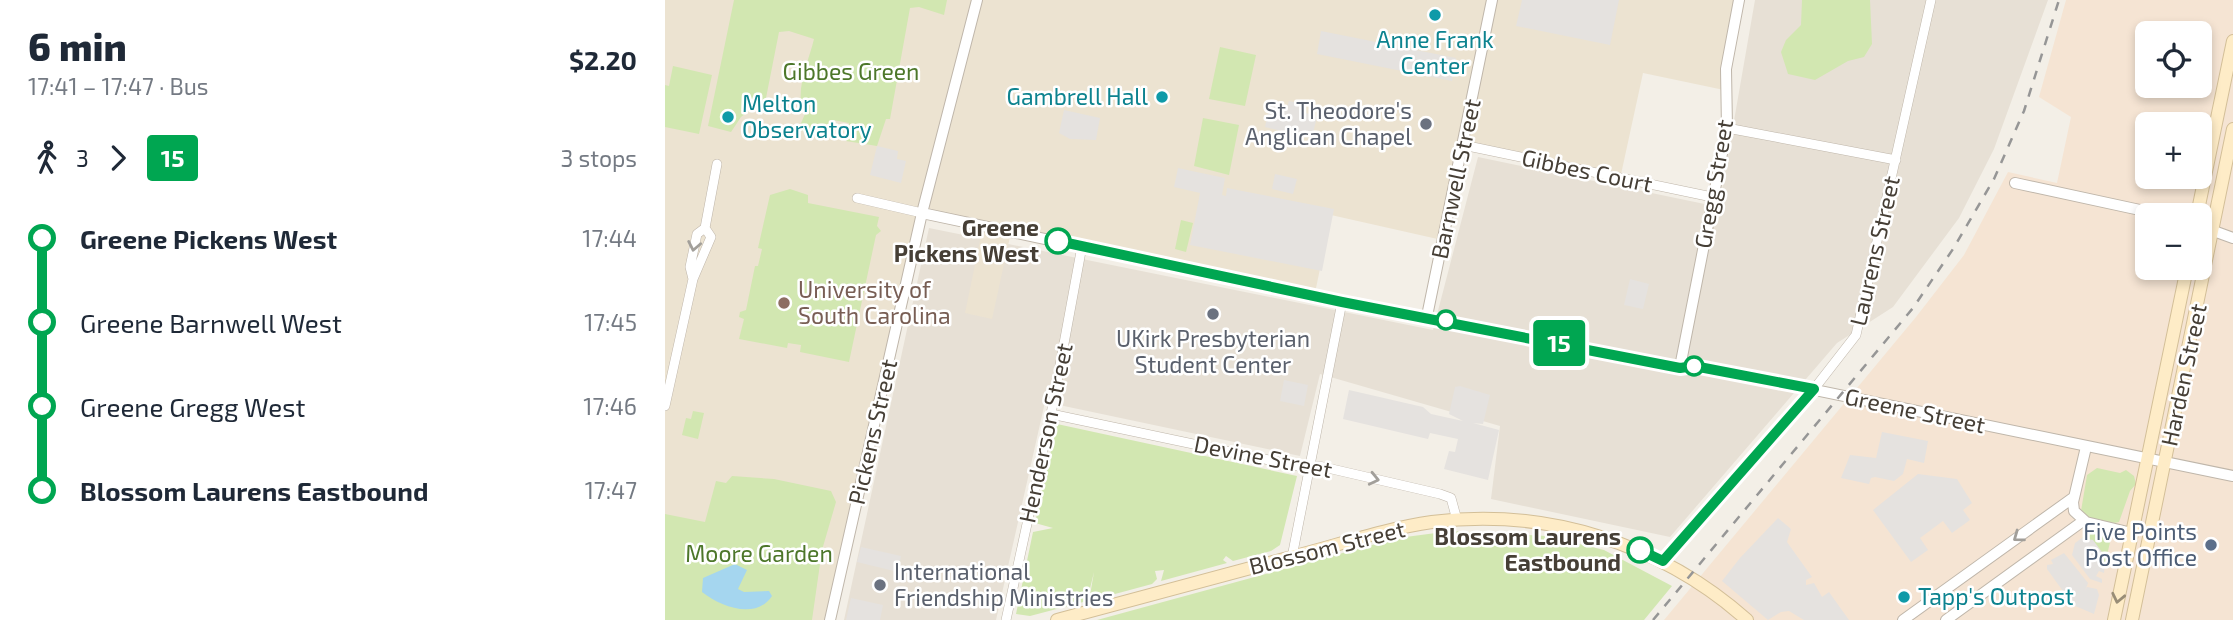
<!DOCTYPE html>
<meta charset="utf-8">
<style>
body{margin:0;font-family:"Exo 2",sans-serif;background:#f2f2f3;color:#1f2937;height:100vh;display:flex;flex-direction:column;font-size:26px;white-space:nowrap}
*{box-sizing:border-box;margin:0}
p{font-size:23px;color:#747a83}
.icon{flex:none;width:38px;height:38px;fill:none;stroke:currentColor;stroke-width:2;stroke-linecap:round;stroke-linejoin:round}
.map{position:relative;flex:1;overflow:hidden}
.panel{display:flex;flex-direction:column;background:#fff;width:665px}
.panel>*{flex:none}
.badge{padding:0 14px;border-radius:5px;font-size:24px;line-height:46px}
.tools{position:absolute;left:1470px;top:21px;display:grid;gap:14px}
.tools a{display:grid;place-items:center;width:77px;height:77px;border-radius:10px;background:#fff;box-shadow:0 4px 10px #0003;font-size:35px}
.map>.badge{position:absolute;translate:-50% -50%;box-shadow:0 0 0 4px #fff}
.legs{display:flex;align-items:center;gap:10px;height:77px;padding:0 28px;font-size:23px}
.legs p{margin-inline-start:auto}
.head{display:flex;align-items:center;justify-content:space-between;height:119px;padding:0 28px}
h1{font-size:38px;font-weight:800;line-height:52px}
ul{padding:0 28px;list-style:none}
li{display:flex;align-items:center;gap:24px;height:84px;font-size:26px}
li i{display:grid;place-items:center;width:10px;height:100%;margin:0 9px;background:currentColor}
li i::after{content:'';width:18px;height:18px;margin:-9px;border:5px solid;border-radius:50%;background:#fff}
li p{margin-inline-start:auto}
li:first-child i{background:linear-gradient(#0000 50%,currentColor 0)}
li:last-child i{background:linear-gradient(currentColor 50%,#0000 0)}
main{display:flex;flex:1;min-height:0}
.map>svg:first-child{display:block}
</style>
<main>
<section class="panel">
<div class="head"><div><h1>6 min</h1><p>17:41 – 17:47 · Bus</p></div><b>$2.20</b></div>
<div class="legs"><svg class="icon" aria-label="walk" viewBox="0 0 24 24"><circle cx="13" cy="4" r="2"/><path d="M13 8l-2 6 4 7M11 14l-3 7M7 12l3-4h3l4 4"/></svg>3<svg class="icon" aria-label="forward" viewBox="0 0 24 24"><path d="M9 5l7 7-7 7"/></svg><b class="badge" style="background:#00a651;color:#fff">15</b><p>3 stops</p></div>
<ul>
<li><i style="color:#00a651"></i><b>Greene Pickens West</b><p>17:44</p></li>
<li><i style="color:#00a651"></i><span>Greene Barnwell West</span><p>17:45</p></li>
<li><i style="color:#00a651"></i><span>Greene Gregg West</span><p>17:46</p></li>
<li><i style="color:#00a651"></i><b>Blossom Laurens Eastbound</b><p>17:47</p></li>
</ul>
</section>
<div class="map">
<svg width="1568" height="620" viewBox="0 0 1568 620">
<rect width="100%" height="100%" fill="#f3efe7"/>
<path fill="#e7e0d5" d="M1090,0H1383L1329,149L1294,218L1228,307L1172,343L1005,537L826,499L835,426L655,374L635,456L380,402L331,620H179L264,228L768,330L813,157L1054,207Z"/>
<path fill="#f5e4d3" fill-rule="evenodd" d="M1401,0H1568V620H999L1251,317L1299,255L1343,172L1392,183L1406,117L1374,97ZM1482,33H1535V86H1482ZM1482,124H1535V177H1482ZM1482,215H1535V268H1482Z"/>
<path fill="#ece3d1" d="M0,0H1078L1059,90L978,73L955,179L797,144L777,240L666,215L650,293L346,232L327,319L300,313L318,226L256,212L225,362L201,435L161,620H0Z"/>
<path fill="#d2e7b1" d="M69,0H282L279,15L254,7L245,8L225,119H221L212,146L181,141L184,123L168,120L164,137L133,130L140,114C128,93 144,61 149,39L124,31L114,32L101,98L76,117L66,132L43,126Z
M1137,0H1205L1207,44L1199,57L1183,61L1150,80L1123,74L1116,52L1121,40L1136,25Z
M555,47L591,55L580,106L544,99Z
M8,66L47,75L34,134L0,127V85L4,86Z
M538,118L574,125L564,175L529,166Z
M125,189L143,195V203L214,217L212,226L216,231L211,235L184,362L135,352L136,345L123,343L122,348L74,339L79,319L74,317L75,312L81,310L90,266H93L97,249L93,248L105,195Z
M516,220L528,223L521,252L510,249Z
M28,411L39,413L33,439L17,435L21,418L26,419Z
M392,424L632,476L615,545L606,551L568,561L561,556L558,560L562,563L496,581L499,570L490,571L492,579L487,584L424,601L429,572L422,601L365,616L351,614L368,532L388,528L370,523Z
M1432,468L1455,473L1461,470L1469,476L1471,484L1465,491L1454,522C1442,525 1424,520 1416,511L1422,475Z
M67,476L109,479L166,491L171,502L157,550L147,620H0V514L40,522L51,481L61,483Z
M786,531L881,536L939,550L1007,586L979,620H432L733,538Z
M1425,533L1446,538L1440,564L1432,559L1435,556L1417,538Z"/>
<path fill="#e5e2df" d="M857,0H954L945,45L851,26Z
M656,31L791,58L787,81L652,54Z
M624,101L638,104L637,112L652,116L647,138L600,127L605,104L622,107Z
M399,110L435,118L431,140L405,139L394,133Z
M212,146L233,151L232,159L241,161L236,183L205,175Z
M513,168L560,178L557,195L561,196L562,188L669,209L657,271L525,245L535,193L509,187Z
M610,174L632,179L628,194L607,189Z
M965,279L984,284L978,309L959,305Z
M619,380L643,385L639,406L615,401Z
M795,386L825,395L818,424L808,423L834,430L823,480L779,469L784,451L790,452L793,439L765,433L763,439L678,419L684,390L758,407L766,414L798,421L784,414L790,387Z
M1217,432L1263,441L1259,463L1242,459L1238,474L1229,481L1210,477L1206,478L1204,484L1176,478L1185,455L1211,458Z
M1253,474L1292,479L1307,503L1298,510L1305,520L1287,533L1278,521L1255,538L1263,550L1246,562L1208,510Z
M1113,518L1126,529L1122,542L1147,577L1141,580V585L1149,583L1157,597L1164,592L1184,620H1139L1124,611L1116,612L1103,620L1057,581L1075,558Z
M1417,538L1428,540L1437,552L1438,557L1432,559L1440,564L1439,573L1434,571L1431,576L1437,579V583L1425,579L1407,555L1410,543Z
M196,547L236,556L233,572L192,562Z
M1399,553L1423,583L1420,591L1422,587L1432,589L1434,595L1429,614L1408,605L1382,569V565L1388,564L1386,560Z
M186,598L218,605L215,620H181Z"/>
<path fill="#a5d6ef" d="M70,564L82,570L73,589L79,592L104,591L107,596C91,620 56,607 37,592L38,578Z"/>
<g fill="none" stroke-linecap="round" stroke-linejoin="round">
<defs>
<path id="minor" d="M1062,128L1231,160
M798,145L1047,197
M192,198L257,213
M40,228L52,164
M0,406L28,279L46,237L40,228L32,234L25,267L28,279
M386,414L642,468L654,466L775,494L786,498L792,520
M627,557L677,302
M998,561L1149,389L1191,335L1266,0
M341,620L386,414L417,246"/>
<path id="tertiary" d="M1350,183L1498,215
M257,213L677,302L1015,367L1029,366L1048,369L1568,476
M1535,226L1568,238
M762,316L827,0
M1015,367L1062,128L1061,69L1074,0
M1421,447L1408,502L1409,511L1421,522L1467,533
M165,620L257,213L312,0
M1238,620L1409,497
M1281,620L1418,521"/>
<path id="secondary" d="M1532,215L1568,41
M392,620C469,599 546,578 623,558C671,546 718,529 767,522C881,507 997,544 1082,620
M1449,620L1522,268
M1467,620L1568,129"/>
</defs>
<use href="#minor" stroke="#bfb6aa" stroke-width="10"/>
<use href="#tertiary" stroke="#bfb6aa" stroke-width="12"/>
<use href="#secondary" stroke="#d3bf98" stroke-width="14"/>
<use href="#minor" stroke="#fff" stroke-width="9"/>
<use href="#tertiary" stroke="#fff" stroke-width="10"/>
<use href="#secondary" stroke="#feecc7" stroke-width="12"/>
<path stroke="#969696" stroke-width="2.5" stroke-dasharray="9 9" stroke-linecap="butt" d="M988,620L1248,308L1288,249L1329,179L1359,111L1394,0"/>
</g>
<defs><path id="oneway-chevron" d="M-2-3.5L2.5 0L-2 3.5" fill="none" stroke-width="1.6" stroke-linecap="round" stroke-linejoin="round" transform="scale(1.75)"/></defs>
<g stroke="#a29f9a">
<use href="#oneway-chevron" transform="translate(29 246) rotate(101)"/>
<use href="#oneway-chevron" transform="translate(709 479) rotate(13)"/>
<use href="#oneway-chevron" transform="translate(1353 537) rotate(144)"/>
</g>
<use stroke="#998d77" href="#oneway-chevron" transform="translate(1453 598) rotate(102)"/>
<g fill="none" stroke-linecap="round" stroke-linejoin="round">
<defs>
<path id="line-1" d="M393,241L677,302L1015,368L1029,366L1149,389L998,561L975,550"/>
</defs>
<use href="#line-1" stroke="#fff" stroke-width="16"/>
<use href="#line-1" stroke="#00a651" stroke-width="10"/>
</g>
<g fill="#0f9aa8" stroke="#fff" stroke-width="2.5">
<circle cx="770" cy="15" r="7"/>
<circle cx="497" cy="97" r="7"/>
<circle cx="63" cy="117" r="7"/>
<circle cx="1239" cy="597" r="7"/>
</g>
<g fill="#6b7280" stroke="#fff" stroke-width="2.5">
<circle cx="761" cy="124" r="7"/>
<circle cx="548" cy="314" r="7"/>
<circle cx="215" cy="585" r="7"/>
</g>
<g fill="#fff" stroke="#00a651" stroke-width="3.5">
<circle cx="393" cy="241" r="12"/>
<circle cx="781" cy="320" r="9"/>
<circle cx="1029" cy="366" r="9"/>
<circle cx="975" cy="550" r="12"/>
</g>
<circle fill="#8d6e63" stroke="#fff" stroke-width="2.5" cx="119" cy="303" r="7"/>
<circle fill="#5c6f8a" stroke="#fff" stroke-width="2.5" cx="1546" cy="545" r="7"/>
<g text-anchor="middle" stroke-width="5" stroke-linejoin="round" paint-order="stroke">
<g font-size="23" fill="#0d838f" stroke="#fff" text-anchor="start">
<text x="770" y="48" text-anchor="middle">Anne Frank<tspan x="770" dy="26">Center</tspan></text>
<text x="483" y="105" text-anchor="end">Gambrell Hall</text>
<text x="77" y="112">Melton<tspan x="77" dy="26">Observatory</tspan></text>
<text x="1253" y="605">Tapp's Outpost</text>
</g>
<g font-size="23" fill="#4d772a" stroke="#fff">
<text x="186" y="80">Gibbes Green</text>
<text x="94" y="562">Moore Garden</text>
</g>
<g font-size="23" fill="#5b616d" stroke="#fff" text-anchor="end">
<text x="747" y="119">St. Theodore's<tspan x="747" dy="26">Anglican Chapel</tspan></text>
<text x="548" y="347" text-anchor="middle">UKirk Presbyterian<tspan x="548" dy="26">Student Center</tspan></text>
<text x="229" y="580" text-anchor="start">International<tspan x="229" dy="26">Friendship Ministries</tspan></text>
</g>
<g font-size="23" fill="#463f36" stroke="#fff">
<text transform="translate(922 171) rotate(12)" y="8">Gibbes Court</text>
<text transform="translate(791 179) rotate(-78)" y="8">Barnwell Street</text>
<text transform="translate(1049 184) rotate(-80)" y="8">Gregg Street</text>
<text transform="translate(1210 251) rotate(-77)" y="8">Laurens Street</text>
<text transform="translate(1519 375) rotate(-78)" y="8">Harden Street</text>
<text transform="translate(1250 411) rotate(12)" y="8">Greene Street</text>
<text transform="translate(208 432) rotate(-77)" y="8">Pickens Street</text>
<text transform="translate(381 433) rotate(-78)" y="8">Henderson Street</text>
<text transform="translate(598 457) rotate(11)" y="8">Devine Street</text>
<text transform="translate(662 548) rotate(-14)" y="8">Blossom Street</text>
</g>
<g font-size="23" font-weight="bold" fill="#463f36" stroke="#fff" text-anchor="end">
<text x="374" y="236">Greene<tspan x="374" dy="26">Pickens West</tspan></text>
<text x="956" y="545">Blossom Laurens<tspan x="956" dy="26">Eastbound</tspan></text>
</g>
<g font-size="23" fill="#785e54" stroke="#fff" text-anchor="start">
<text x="133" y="298">University of<tspan x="133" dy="26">South Carolina</tspan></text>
</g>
<g font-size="23" fill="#4e5e75" stroke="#fff" text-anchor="end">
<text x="1532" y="540">Five Points<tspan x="1532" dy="26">Post Office</tspan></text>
</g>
</g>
</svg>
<div class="tools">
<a><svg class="icon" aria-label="locate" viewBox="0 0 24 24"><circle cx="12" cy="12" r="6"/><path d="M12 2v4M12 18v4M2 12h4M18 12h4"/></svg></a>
<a>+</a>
<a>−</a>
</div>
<b class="badge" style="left:894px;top:343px;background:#00a651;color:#fff">15</b>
</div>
</main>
